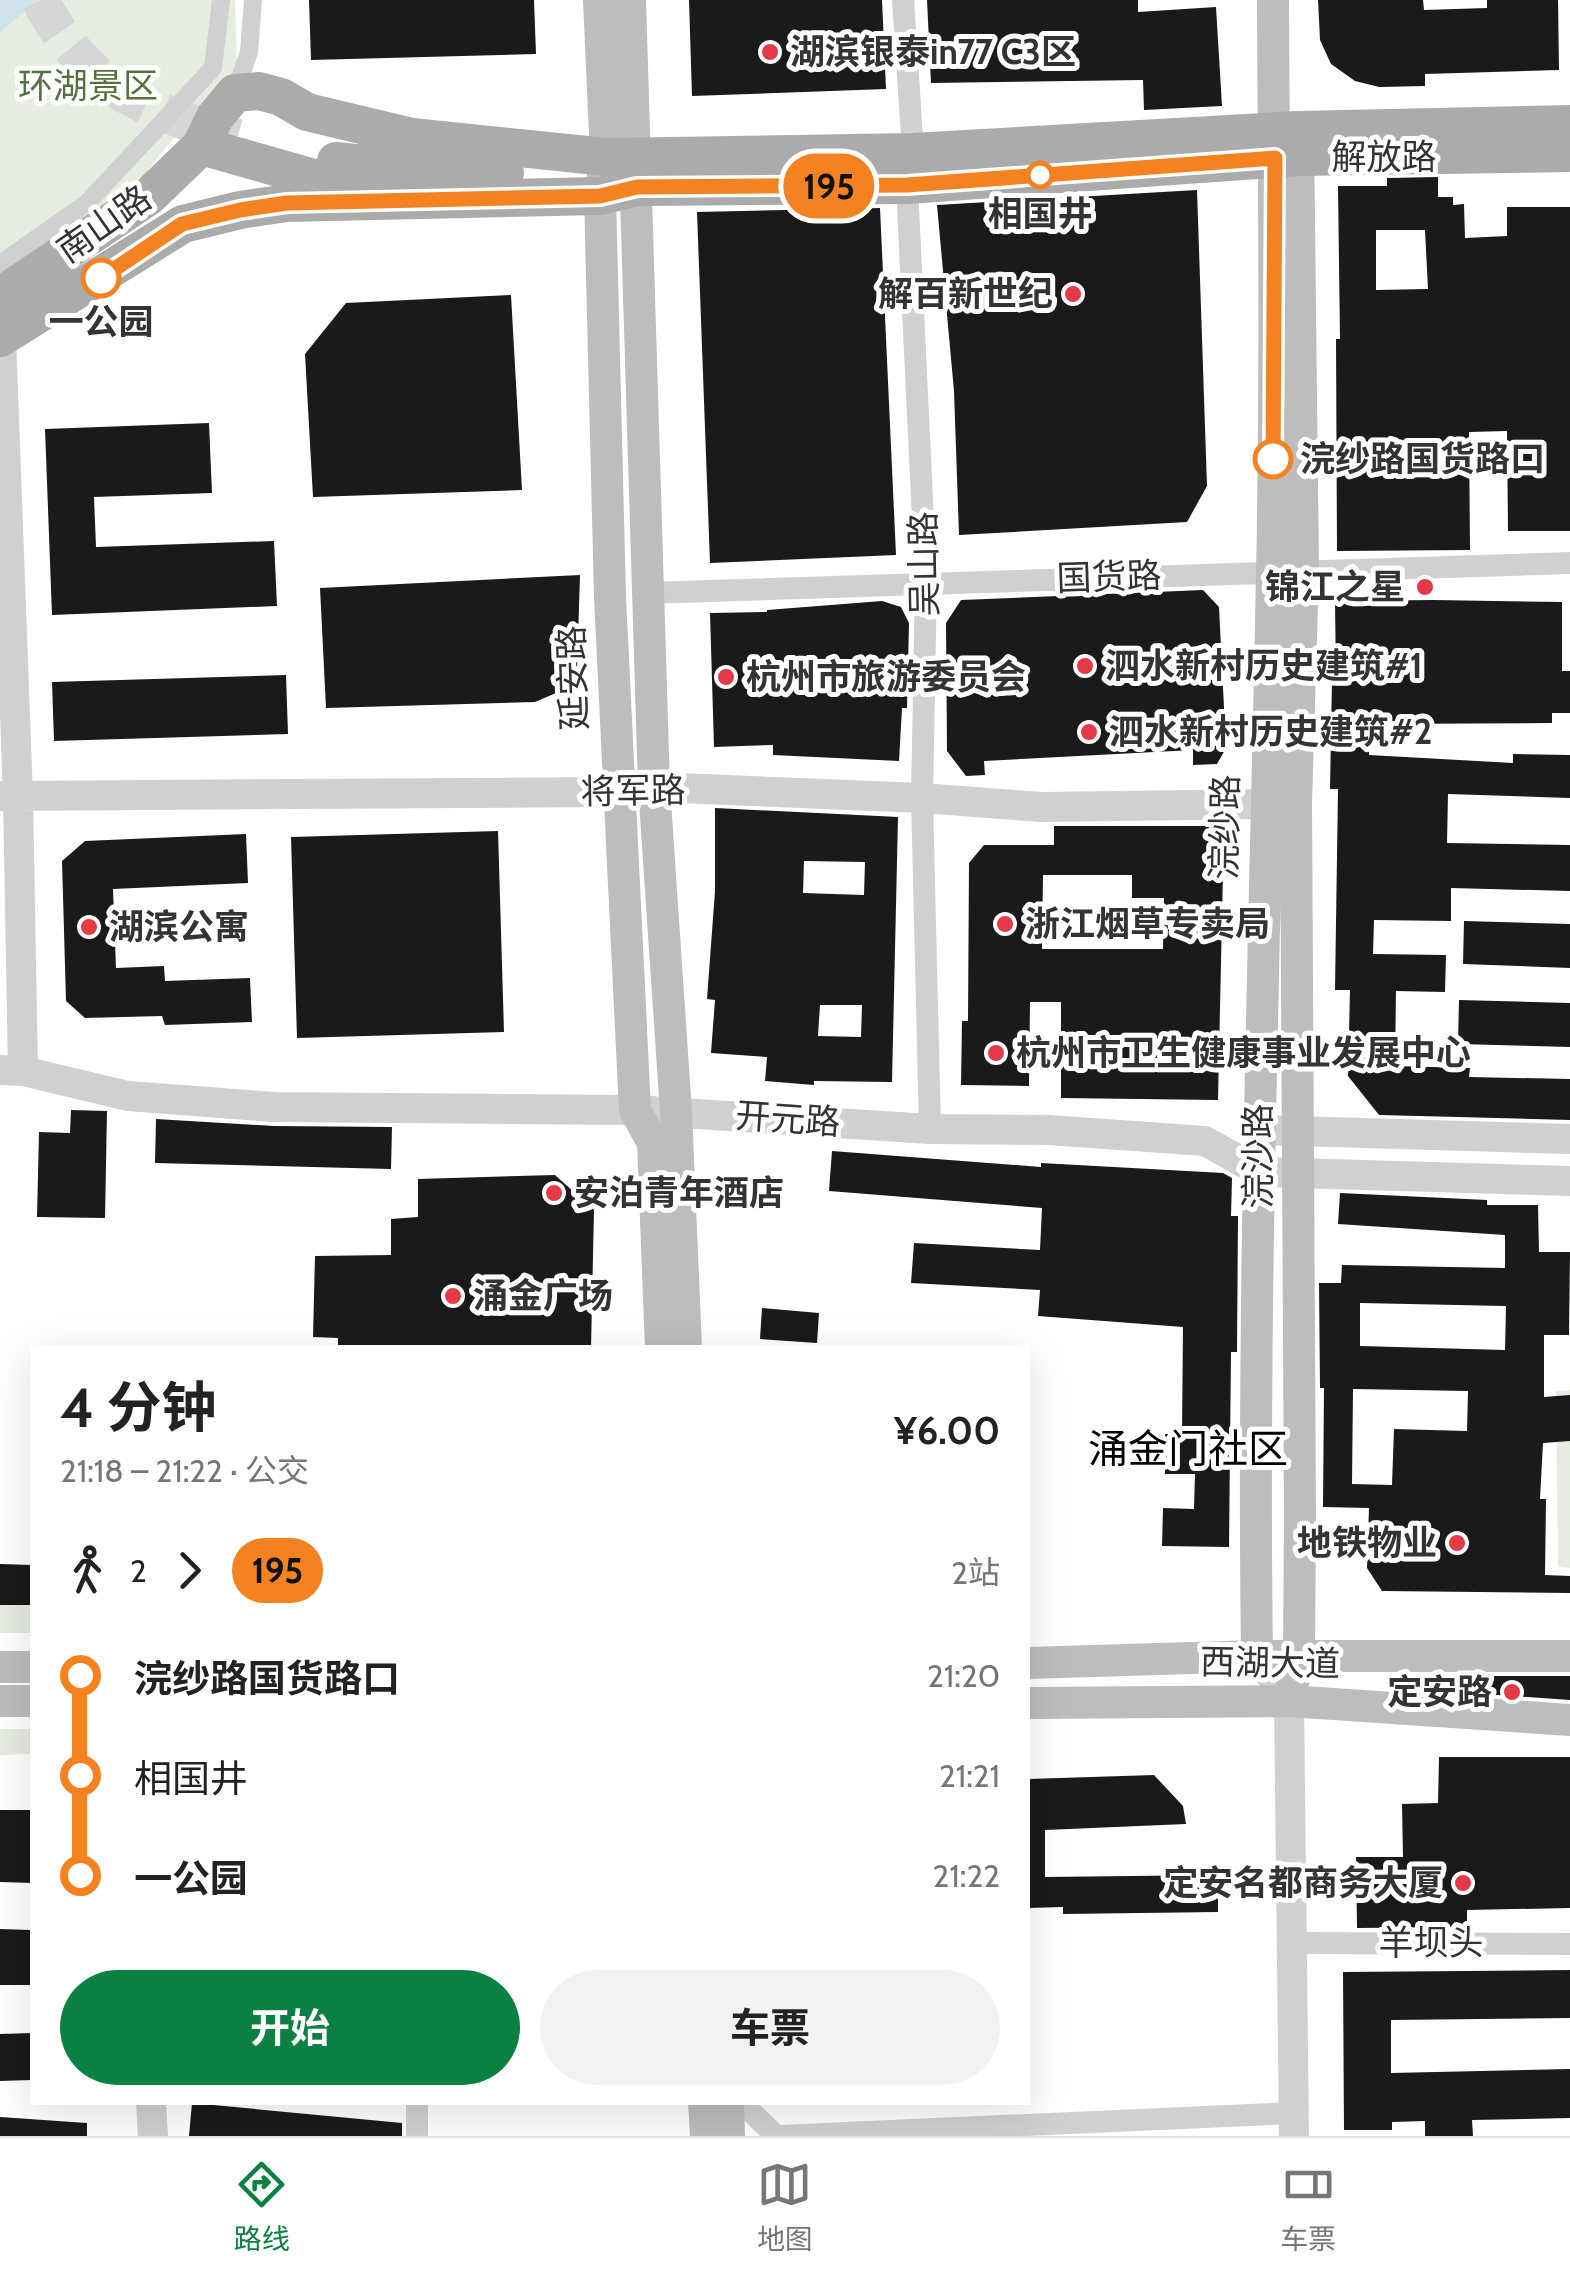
<!DOCTYPE html>
<html lang="zh">
<meta charset="utf-8">
<style>
body{margin:0;font-family:Cabin,"Noto Sans SC",sans-serif;background:#f2f2f2;color:#222;height:100vh;display:flex;flex-direction:column;font-size:38px;white-space:nowrap}
*{box-sizing:border-box;margin:0}
p{font-size:32px;color:#767676}
.icon{flex:none;width:55px;height:55px;fill:none;stroke:currentColor;stroke-width:2;stroke-linecap:round;stroke-linejoin:round}
.map{position:relative;flex:1;overflow:hidden}
.details{position:absolute;left:30px;top:1345px;width:1000px;height:760px;display:flex;flex-direction:column;background:#fff;border-radius:0px;box-shadow:0 10px 40px #0002}
.details>*{flex:none}
.badge{padding:0 20px;border-radius:32px;font-size:35px;line-height:65px}
.map>.badge{position:absolute;translate:-50% -50%;box-shadow:0 0 0 5px #fff}
.legs{display:flex;align-items:center;gap:15px;height:110px;padding:0 30px;font-size:32px}
.legs p{margin-inline-start:auto}
.overview{display:flex;align-items:center;justify-content:space-between;height:170px;padding:0 30px}
h1{font-size:55px;font-weight:700;line-height:75px}
.cta{display:flex;gap:20px;margin-top:auto;padding:20px 30px}
.cta a{flex:1;height:115px;border-radius:60px;background:#0b8043;color:#fff;font-size:40px;font-weight:700;line-height:115px;text-align:center}
.cta a+a{background:#f2f2f2;color:#222}
ul{padding:0 30px;list-style:none}
li{display:flex;align-items:center;gap:35px;height:100px;font-size:38px}
li i{display:grid;place-items:center;width:15px;height:100%;margin:0 12px;background:currentColor}
li i::after{content:'';width:25px;height:25px;margin:-12px;border:8px solid;border-radius:50%;background:#fff}
li p{margin-inline-start:auto}
li:first-child i{background:linear-gradient(#0000 50%,currentColor 0)}
li:last-child i{background:linear-gradient(currentColor 50%,#0000 0)}
.tab-bar{display:flex;justify-content:space-around;align-items:center;height:140px;border-top:2px solid #e0e0e0;background:#fff;font-size:28px;color:#767676}
.tab-bar a{display:grid;justify-items:center;gap:5px}
.tab-bar .selected{color:#0b8043}
.map>svg:first-child{display:block}
</style>
<div class="map">
<svg width="1570" height="2136" viewBox="0 0 1570 2136">
<rect width="100%" height="100%" fill="#fff"/>
<path fill="#e6ecdf" d="M0,0H235L237,67L211,108L182,128L144,175L0,276Z
M1570,1390V1568L1558,1567L1556,1391Z
M0,1605H32V1633H0Z
M0,1729H32V1754L0,1755Z"/>
<path fill="#cfe2ee" d="M0,0H38L0,32Z"/>
<path fill="#1a1a1a" fill-rule="evenodd" d="M309,0H534L536,54L311,60Z
M689,0H882L886,89L692,96Z
M927,0H1138V12L1216,7L1222,106L1144,110L1143,80L931,83Z
M1318,0H1423L1424,10L1487,8V0H1558L1559,70L1425,74V86L1379,87L1355,81L1331,64L1320,40Z
M1438,177V197H1453V205L1464,204L1465,238L1507,236V207H1570V531H1508L1507,431L1469,432L1470,550L1337,551L1336,339H1340L1338,186H1387V178ZM1376,230H1425L1428,289L1376,290Z
M1197,190L1207,486L1187,522L959,535L954,391L937,205Z
M880,208L896,555L710,563L697,212Z
M511,295L522,490L313,497L305,354L346,303Z
M209,423L212,493L94,497L96,547L274,541L277,606L52,615L45,429Z
M580,575L577,670L563,690L535,702L326,708L320,588Z
M1203,590L1219,607L1226,748L1217,764L1193,765V750L984,761L985,775L966,776L947,751L946,623L961,600Z
M1433,600L1562,602V671H1570V713H1552V723L1370,724L1369,755L1513,763V754L1570,755V798L1448,794L1447,843L1570,845V891L1451,888V921L1374,920L1373,954L1446,955L1445,992L1396,991L1395,1066L1470,1068L1469,1077L1570,1079V1120L1379,1115L1348,1076L1350,990H1335L1338,789H1330L1332,680H1336L1335,601Z
M882,601L901,607L909,623L907,708H902L899,761L773,755V745L714,747L710,613L767,612V610Z
M286,675L288,734L54,741L52,682Z
M715,808L898,817L892,1082L814,1081V1085L765,1081L767,1057L711,1053L715,1000L707,999L715,891ZM804,861L865,862L864,895L803,893ZM820,1005H862L861,1037L818,1036Z
M1054,826H1224L1218,1100L1061,1098V1002H1030L1029,1086L961,1085L962,1021H968L969,863L984,845H1054ZM1043,875H1132V898H1164L1163,949H1042Z
M498,831L504,1032L297,1038L291,837Z
M246,834L248,883L113,889L116,968L164,966L165,981L250,978L252,1022L165,1025L162,1016L85,1018L66,1001L62,861L85,841Z
M1464,921L1570,924V968L1463,964Z
M1459,1000L1570,1003V1047L1458,1044Z
M71,1110L107,1111L105,1218L37,1217L39,1132L70,1133Z
M156,1119L274,1126L392,1127L391,1169L155,1163Z
M832,1151L1041,1167V1163L1223,1173L1232,1178L1231,1216H1238L1237,1352H1231L1229,1547L1162,1546L1163,1508L1194,1509L1195,1474H1165V1434H1182L1183,1327L1038,1316L1040,1290L911,1283L914,1243L1040,1250L1042,1208L829,1191Z
M555,1175L594,1210L591,1348H338V1338L313,1337L315,1256L391,1255V1219L418,1217V1179Z
M1340,1193L1487,1200V1205H1538L1539,1252H1570L1569,1335H1544V1397L1570,1395V1441L1543,1443L1540,1499H1546L1545,1575L1570,1576V1593L1382,1591L1367,1568L1369,1508L1323,1507L1324,1388H1320L1319,1283H1341L1342,1265L1505,1268V1235L1338,1224ZM1360,1303L1506,1306L1505,1350L1360,1346ZM1353,1389L1468,1391L1467,1431L1394,1429L1392,1485L1352,1484Z
M762,1308L819,1313L817,1343L760,1339Z
M0,1564L32,1565V1605H0Z
M1454,1676H1570V1700L1454,1692Z
M1439,1757H1570V1908L1467,1910V1927L1357,1928L1356,1857H1403L1402,1804L1438,1803Z
M1154,1775L1183,1806L1186,1824L1045,1830V1877L1218,1875V1912L1063,1914V1907L1028,1908V1779Z
M0,1810H32V1883L0,1882Z
M0,1929L32,1930V1985H0Z
M1570,1970V2018L1391,2020V2073L1570,2069V2118L1472,2120L1473,2136H1425V2121L1392,2122V2130H1344L1343,1972Z
M32,2033V2080L0,2081V2034Z
M192,2103L402,2123V2136H189Z
M0,2117L87,2123V2136H0Z"/>
<g fill="none" stroke-linecap="round" stroke-linejoin="round">
<path stroke="#d6d6d6" stroke-width="38" stroke-dasharray="38 19" stroke-linecap="butt" d="M40,0C87,90 144,109 237,138"/>
<path stroke="#d0d0d0" stroke-width="18" d="M235,92L249,52L253,0
M0,264L87,203L213,68L221,0"/>
<path stroke="#d0d0d0" stroke-width="22" d="M903,0L913,152L907,185L926,582L922,798L930,1129
M648,593L1570,563
M1291,1943L1570,1944
M417,2102V2136
M741,2102L776,2136
M780,2136L1293,2113"/>
<path stroke="#d0d0d0" stroke-width="30" d="M1,337L18,796L23,1071
M0,796L618,792L654,787L922,798L1041,807L1265,804
M0,1070L23,1071L128,1096L274,1107L635,1110L930,1129L1048,1130L1205,1141L1260,1172L1570,1181
M1261,1130L1570,1139
M1257,1656L1289,1701L1294,2136
M151,2102L153,2136"/>
<path stroke="#bdbdbd" stroke-width="32" d="M599,0L606,157L600,196L610,597L635,1110L653,1143L661,1348
M630,0L654,787L676,1112L686,1348
M1257,1656C1252,1296 1265,935 1272,574C1276,383 1274,191 1273,0
M1028,1663L1257,1656H1570
M0,1667H32
M0,1701H32
M1289,1701L1299,1656L1300,1516L1296,802L1303,572L1298,131
M1028,1703L1289,1701L1570,1720
M704,2102L706,2136
M728,2102L729,2136"/>
<path stroke="#ababab" stroke-width="38" d="M201,146L314,178L360,181
M336,161L473,175L505,173
M0,296L148,197L201,146L215,117L235,93L259,91L281,97L307,112L412,137L606,157L913,152L1298,130L1570,124
M0,338L183,224L240,210L287,203L600,196L637,187L907,185L1300,157L1570,153"/>
</g>
<g fill="none" stroke-linecap="round" stroke-linejoin="round">
<defs>
<path id="line-1" d="M101,278L182,224L240,210L287,203L600,196L637,187L907,185L1275,158L1273,459"/>
</defs>
<use href="#line-1" stroke="#fff" stroke-width="22"/>
<use href="#line-1" stroke="#f58220" stroke-width="15"/>
</g>
<g fill="#e63946" stroke="#fff" stroke-width="4">
<circle cx="770" cy="52" r="10"/>
<circle cx="1073" cy="294" r="10"/>
<circle cx="1425" cy="587" r="10"/>
<circle cx="1085" cy="666" r="10"/>
<circle cx="726" cy="677" r="10"/>
<circle cx="1089" cy="732" r="10"/>
<circle cx="1005" cy="924" r="10"/>
<circle cx="89" cy="927" r="10"/>
<circle cx="996" cy="1053" r="10"/>
<circle cx="554" cy="1193" r="10"/>
<circle cx="453" cy="1296" r="10"/>
<circle cx="1457" cy="1543" r="10"/>
<circle cx="1512" cy="1692" r="10"/>
<circle cx="1463" cy="1883" r="10"/>
</g>
<g fill="#fff" stroke="#f58220" stroke-width="5">
<circle cx="1040" cy="175" r="12"/>
<circle cx="101" cy="278" r="18"/>
<circle cx="1273" cy="459" r="18"/>
</g>
<g text-anchor="middle" stroke-width="10" stroke-linejoin="round" paint-order="stroke">
<g font-size="35" font-weight="bold" fill="#333" stroke="#fff" text-anchor="start">
<text x="790" y="64">湖滨银泰in77 C3区</text>
<text x="1053" y="306" text-anchor="end">解百新世纪</text>
<text x="1405" y="599" text-anchor="end">锦江之星</text>
<text x="1105" y="678">泗水新村历史建筑#1</text>
<text x="746" y="689">杭州市旅游委员会</text>
<text x="1109" y="744">泗水新村历史建筑#2</text>
<text x="1025" y="936">浙江烟草专卖局</text>
<text x="109" y="939">湖滨公寓</text>
<text x="1016" y="1065">杭州市卫生健康事业发展中心</text>
<text x="574" y="1205">安泊青年酒店</text>
<text x="473" y="1308">涌金广场</text>
<text x="1437" y="1555" text-anchor="end">地铁物业</text>
<text x="1492" y="1704" text-anchor="end">定安路</text>
<text x="1443" y="1895" text-anchor="end">定安名都商务大厦</text>
</g>
<g font-size="35" fill="#56703f" stroke="#fff">
<text x="88" y="98">环湖景区</text>
</g>
<g font-size="35" fill="#333" stroke="#fff">
<text x="1384" y="169">解放路</text>
<text transform="translate(104 224) rotate(-35)" y="12">南山路</text>
<text transform="translate(924 564) rotate(-91)" y="12">吴山路</text>
<text transform="translate(1109 577) rotate(-2)" y="12">国货路</text>
<text transform="translate(573 678) rotate(-92)" y="12">延安路</text>
<text transform="translate(633 791) rotate(-1)" y="12">将军路</text>
<text transform="translate(1225 827) rotate(-89)" y="12">浣纱路</text>
<text transform="translate(788 1119) rotate(4)" y="12">开元路</text>
<text transform="translate(1258 1156) rotate(-90)" y="12">浣沙路</text>
<text transform="translate(1270 1663) rotate(1)" y="12">西湖大道</text>
<text x="1431" y="1955">羊坝头</text>
</g>
<g font-size="35" font-weight="bold" fill="#333" stroke="#fff">
<text x="1040" y="226">相国井</text>
<text x="101" y="334">一公园</text>
<text x="1300" y="471" text-anchor="start">浣纱路国货路口</text>
</g>
<g font-size="40" fill="#000" stroke="#fff">
<text x="1188" y="1463">涌金门社区</text>
</g>
</g>
</svg>
<b class="badge" style="left:829px;top:186px;background:#f58220;color:#111">195</b>
<section class="details">
<div class="overview"><div><h1>4 分钟</h1><p>21:18 – 21:22 · 公交</p></div><b>¥6.00</b></div>
<div class="legs"><svg class="icon" aria-label="walk" viewBox="0 0 24 24"><circle cx="13" cy="4" r="2"/><path d="M13 8l-2 6 4 7M11 14l-3 7M7 12l3-4h3l4 4"/></svg>2<svg class="icon" aria-label="forward" viewBox="0 0 24 24"><path d="M9 5l7 7-7 7"/></svg><b class="badge" style="background:#f58220;color:#111">195</b><p>2站</p></div>
<ul>
<li><i style="color:#f58220"></i><b>浣纱路国货路口</b><p>21:20</p></li>
<li><i style="color:#f58220"></i><span>相国井</span><p>21:21</p></li>
<li><i style="color:#f58220"></i><b>一公园</b><p>21:22</p></li>
</ul>
<div class="cta"><a>开始</a><a>车票</a></div>
</section>
</div>
<nav class="tab-bar">
<a class="selected"><svg class="icon" aria-label="directions" viewBox="0 0 24 24"><path d="M12 3l9 9-9 9-9-9zM9 14v-3h6M13 9l2 2-2 2"/></svg>路线</a>
<a><svg class="icon" aria-label="map" viewBox="0 0 24 24"><path d="M3 6l6-2 6 2 6-2v14l-6 2-6-2-6 2zM9 4v14M15 6v14"/></svg>地图</a>
<a><svg class="icon" aria-label="tickets" viewBox="0 0 24 24"><path d="M3 7h18v10H3zM15 7v10"/></svg>车票</a>
</nav>
